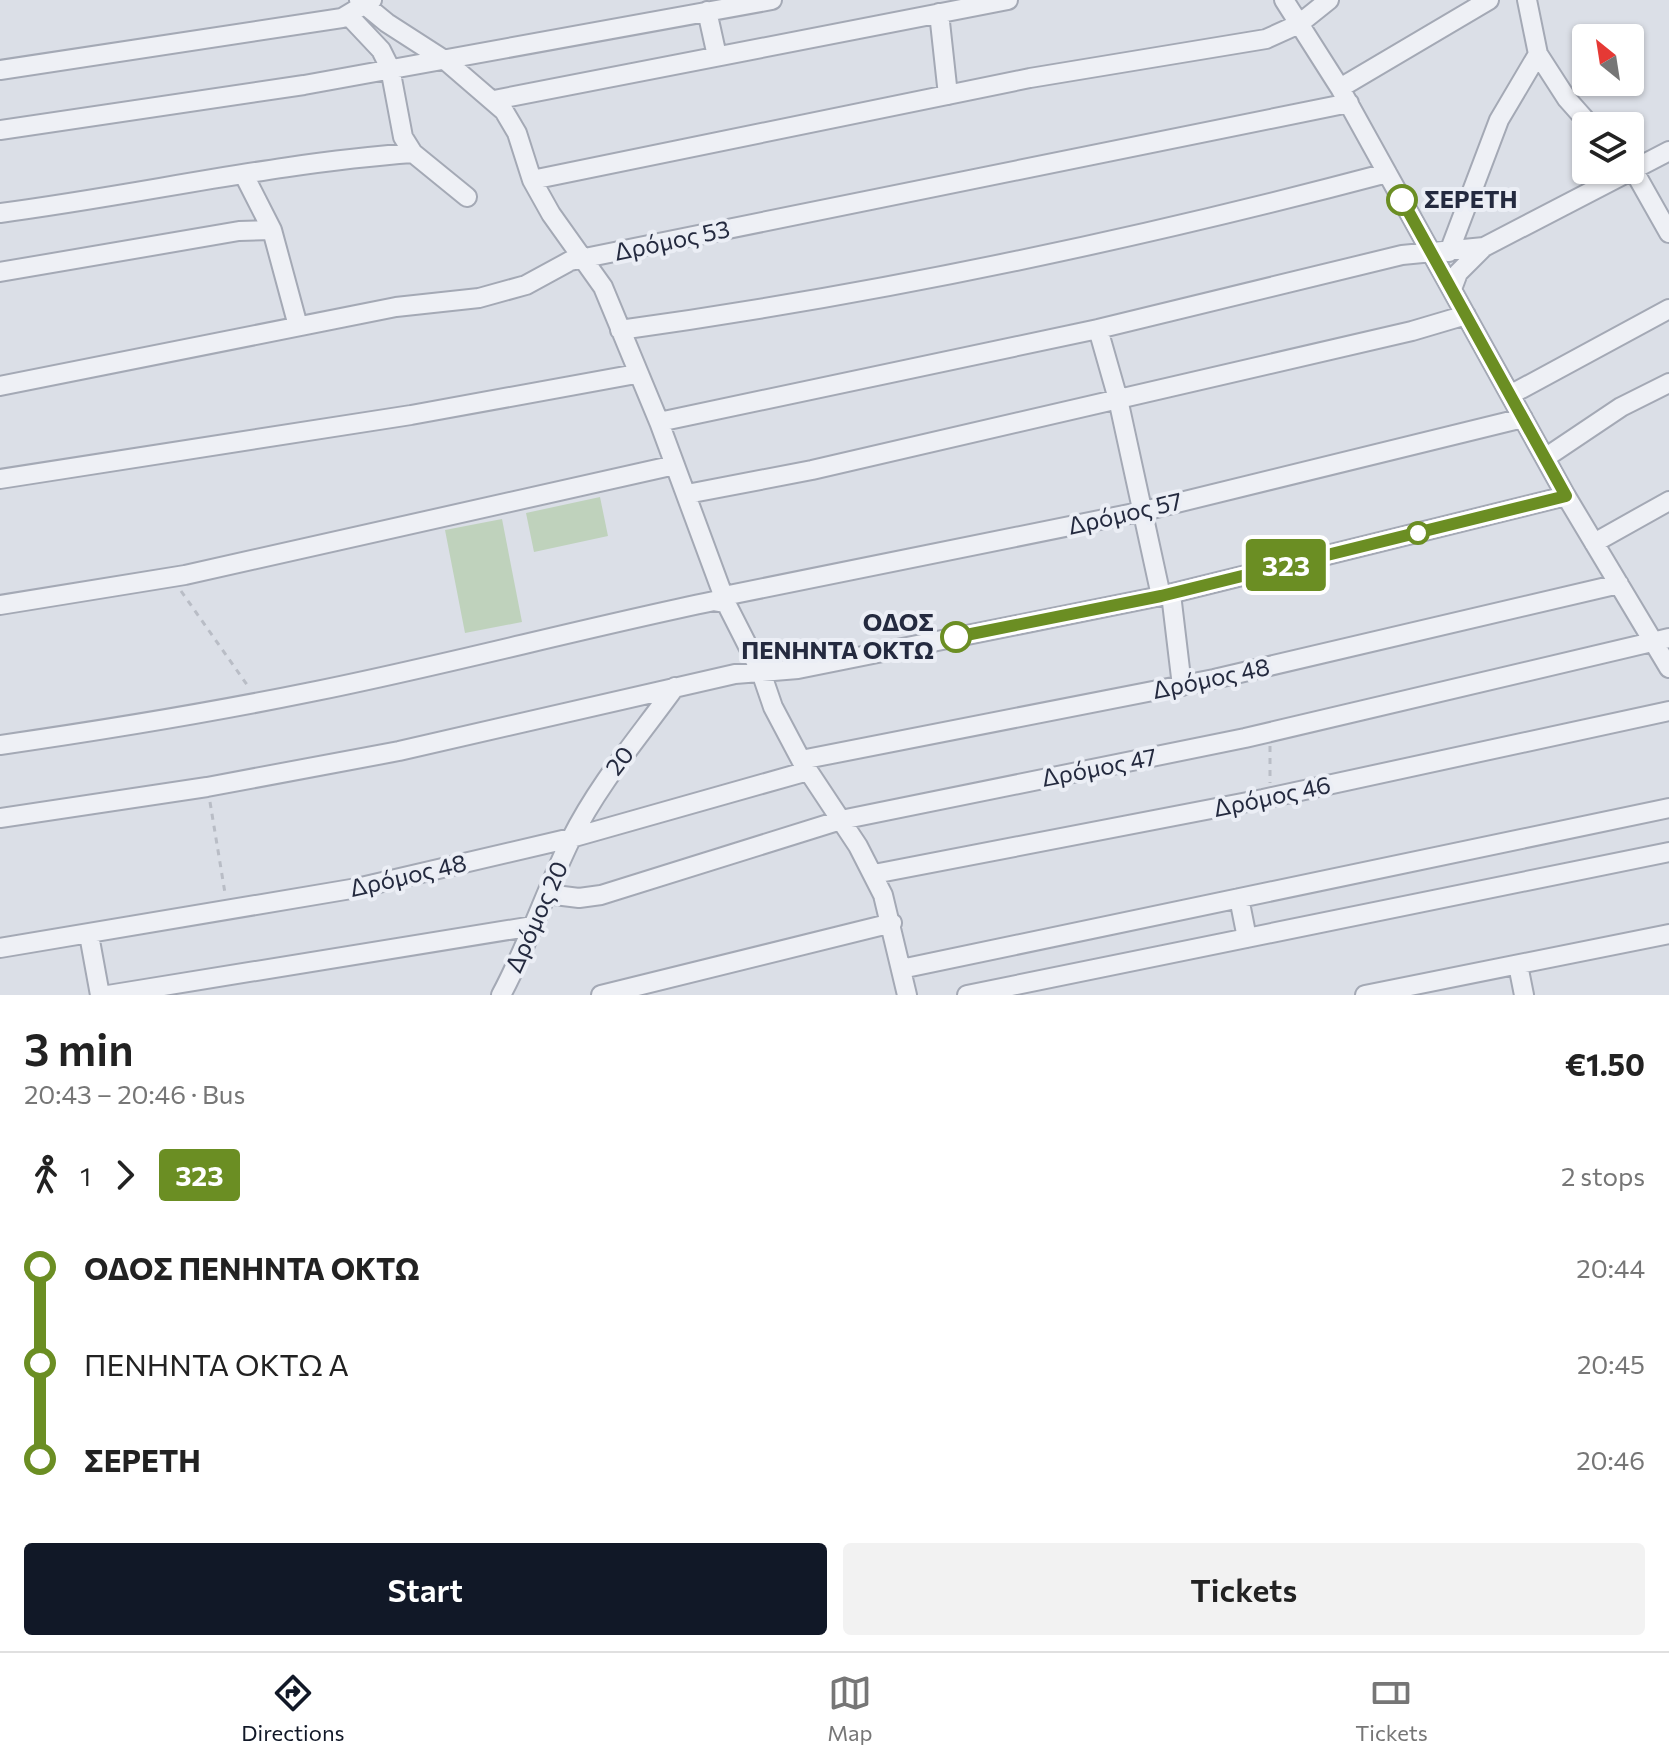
<!DOCTYPE html>
<meta charset="utf-8">
<style>
body{margin:0;font-family:Commissioner,sans-serif;background:#f2f2f2;color:#222;height:100vh;display:flex;flex-direction:column;font-size:30px;white-space:nowrap}
*{box-sizing:border-box;margin:0}
p{font-size:26px;color:#767676}
.icon{flex:none;width:44px;height:44px;fill:none;stroke:currentColor;stroke-width:2;stroke-linecap:round;stroke-linejoin:round}
.map{position:relative;height:995px;overflow:hidden}
.side{display:flex;flex-direction:column;background:#fff;flex:1}
.side>*{flex:none}
.badge{padding:0 16px;border-radius:6px;font-size:28px;line-height:52px}
.needle{width:52px;rotate:330deg}
.fabs{position:absolute;left:1572px;top:24px;display:grid;gap:16px}
.fabs a{display:grid;place-items:center;width:72px;height:72px;border-radius:8px;background:#fff;box-shadow:0 2px 6px #0004;font-size:40px}
.map>.badge{position:absolute;translate:-50% -50%;box-shadow:0 0 0 4px #fff}
.legs{display:flex;align-items:center;gap:12px;height:88px;padding:0 24px;font-size:26px}
.legs p{margin-inline-start:auto}
.headline{display:flex;align-items:center;justify-content:space-between;height:136px;padding:0 24px}
h1{font-size:44px;font-weight:600;line-height:60px}
.primary-button{display:flex;gap:16px;margin-top:auto;padding:16px 24px}
.primary-button a{flex:1;height:92px;border-radius:8px;background:#111827;color:#fff;font-size:32px;font-weight:600;line-height:92px;text-align:center}
.primary-button a+a{background:#f2f2f2;color:#222}
ul{padding:0 24px;list-style:none}
li{display:flex;align-items:center;gap:28px;height:96px;font-size:30px}
li i{display:grid;place-items:center;width:12px;height:100%;margin:0 10px;background:currentColor}
li i::after{content:'';width:20px;height:20px;margin:-10px;border:6px solid;border-radius:50%;background:#fff}
li p{margin-inline-start:auto}
li:first-child i{background:linear-gradient(#0000 50%,currentColor 0)}
li:last-child i{background:linear-gradient(currentColor 50%,#0000 0)}
.dock{display:flex;justify-content:space-around;align-items:center;height:112px;border-top:2px solid #e0e0e0;background:#fff;font-size:22px;color:#767676}
.dock a{display:grid;justify-items:center;gap:4px}
.dock .selected{color:#111827}
.map>svg:first-child{display:block}
</style>
<div class="map">
<svg width="1669" height="995" viewBox="0 0 1669 995">
<rect width="100%" height="100%" fill="#dbdfe7"/>
<path fill="#bfd2bc" d="M600,497L608,536L534,552L526,513Z
M502,519L522,622L465,633L445,530Z"/>
<g fill="none" stroke-linecap="round" stroke-linejoin="round">
<defs>
<path id="minor" d="M359,0L387,23L446,61L504,111L517,133L532,180L551,214L603,287L659,422L726,603L761,672L773,707L801,760L858,846L883,895L907,995
M1284,0L1340,88L1566,496L1669,668
M1527,0L1538,54L1567,99L1591,126
M707,11L717,56
M939,13L948,95
M348,15L381,50L390,68L403,137L413,153L467,197
M0,70L342,18L372,0
M1340,88L1489,0
M494,100L1008,0
M0,130L304,85L772,0
M1630,164L1669,233
M244,175L272,230
M532,180L1030,78L1266,39L1299,24L1329,0
M0,213C138,195 274,163 413,153
M1449,252L1499,120L1538,54
M0,272L239,231L272,230L298,326
M1452,289L1458,273L1484,247
M1098,329L1118,399L1161,596
M620,330C879,294 1134,240 1387,173
M0,386L396,307L479,298L526,285L570,261L1349,103
M1510,395L1669,309
M659,422L1098,329L1402,255L1484,247L1669,151
M1545,458L1621,407L1669,383
M0,479L411,415L636,374
M687,494L812,470L1412,331L1466,315
M1594,543L1669,501
M1171,594L1182,686
M724,596L1144,511L1523,418
M0,605L185,575L675,465
M0,745C104,730 208,713 311,692C446,665 579,629 714,601L726,603
M801,760L1214,679L1619,584
M0,818L207,787L399,751L735,674L798,669L1161,596L1566,496
M874,874L1263,799L1669,711
M547,894L579,898L601,895L841,820L1245,738L1669,638
M1239,898L1247,938
M89,935L100,995
M0,948L357,888L571,838L808,771
M1518,965L1524,995
M901,969L1669,808
M108,995L533,926
M501,995C528,945 546,890 571,839C599,783 639,737 675,687
M601,995L892,923
M967,995L1669,852
M1365,995L1669,934"/>
</defs>
<use href="#minor" stroke="#a4a9b5" stroke-width="22"/>
<path stroke="#b9bdc6" stroke-width="3" stroke-dasharray="6 6" stroke-linecap="butt" d="M181,591L250,689
M1270,746V783
M210,802L225,893"/>
<use href="#minor" stroke="#eef0f5" stroke-width="18"/>
</g>
<g fill="none" stroke-linecap="round" stroke-linejoin="round">
<defs>
<path id="line-1" d="M956,637L1161,596L1566,496L1402,200"/>
</defs>
<use href="#line-1" stroke="#fff" stroke-width="18"/>
<use href="#line-1" stroke="#6b8e23" stroke-width="12"/>
</g>
<g fill="#fff" stroke="#6b8e23" stroke-width="4">
<circle cx="1402" cy="200" r="14"/>
<circle cx="1418" cy="533" r="10"/>
<circle cx="956" cy="637" r="14"/>
</g>
<g text-anchor="middle" stroke-width="8" stroke-linejoin="round" paint-order="stroke">
<g font-size="24" font-weight="bold" fill="#242a3f" stroke="#ebeef5" text-anchor="start">
<text x="1424" y="208">ΣΕΡΕΤΗ</text>
<text x="934" y="631" text-anchor="end">ΟΔΟΣ<tspan x="934" dy="28">ΠΕΝΗΝΤΑ ΟΚΤΩ</tspan></text>
</g>
<g font-size="24" fill="#242a3f" stroke="#ebeef5">
<text transform="translate(672 241) rotate(-12)" y="8">Δρόμος 53</text>
<text transform="translate(1125 514) rotate(-13)" y="8">Δρόμος 57</text>
<text transform="translate(1211 679) rotate(-12)" y="8">Δρόμος 48</text>
<text transform="translate(620 761) rotate(-53)" y="8">20</text>
<text transform="translate(1099 768) rotate(-11)" y="8">Δρόμος 47</text>
<text transform="translate(1272 797) rotate(-12)" y="8">Δρόμος 46</text>
<text transform="translate(408 876) rotate(-13)" y="8">Δρόμος 48</text>
<text transform="translate(537 917) rotate(-66)" y="8">Δρόμος 20</text>
</g>
</g>
</svg>
<div class="fabs">
<a><svg class="needle" viewBox="-14 -14 28 28"><path d="M0-13l5 13h-10z" fill="#e53935"/><path d="M0 13l5-13h-10z" fill="#767676"/></svg></a>
<a><svg class="icon" aria-label="layers" viewBox="0 0 24 24"><path d="M12 4l9 5-9 5-9-5zM3 14l9 5 9-5"/></svg></a>
</div>
<b class="badge" style="left:1286px;top:565px;background:#6b8e23;color:#fff">323</b>
</div>
<section class="side">
<div class="headline"><div><h1>3 min</h1><p>20:43 – 20:46 · Bus</p></div><b>€1.50</b></div>
<div class="legs"><svg class="icon" aria-label="walk" viewBox="0 0 24 24"><circle cx="13" cy="4" r="2"/><path d="M13 8l-2 6 4 7M11 14l-3 7M7 12l3-4h3l4 4"/></svg>1<svg class="icon" aria-label="forward" viewBox="0 0 24 24"><path d="M9 5l7 7-7 7"/></svg><b class="badge" style="background:#6b8e23;color:#fff">323</b><p>2 stops</p></div>
<ul>
<li><i style="color:#6b8e23"></i><b>ΟΔΟΣ ΠΕΝΗΝΤΑ ΟΚΤΩ</b><p>20:44</p></li>
<li><i style="color:#6b8e23"></i><span>ΠΕΝΗΝΤΑ ΟΚΤΩ Α</span><p>20:45</p></li>
<li><i style="color:#6b8e23"></i><b>ΣΕΡΕΤΗ</b><p>20:46</p></li>
</ul>
<div class="primary-button"><a>Start</a><a>Tickets</a></div>
</section>
<nav class="dock">
<a class="selected"><svg class="icon" aria-label="directions" viewBox="0 0 24 24"><path d="M12 3l9 9-9 9-9-9zM9 14v-3h6M13 9l2 2-2 2"/></svg>Directions</a>
<a><svg class="icon" aria-label="map" viewBox="0 0 24 24"><path d="M3 6l6-2 6 2 6-2v14l-6 2-6-2-6 2zM9 4v14M15 6v14"/></svg>Map</a>
<a><svg class="icon" aria-label="tickets" viewBox="0 0 24 24"><path d="M3 7h18v10H3zM15 7v10"/></svg>Tickets</a>
</nav>
